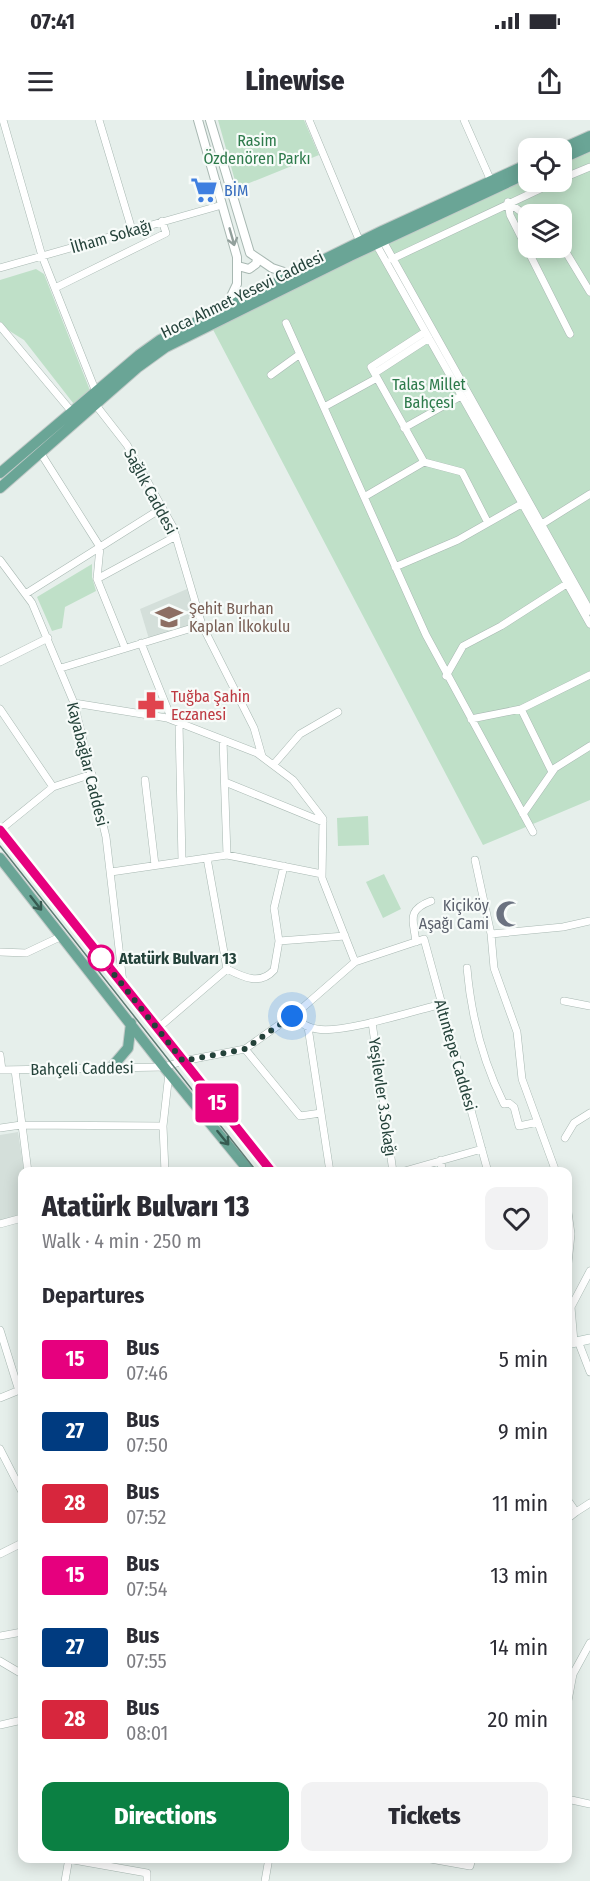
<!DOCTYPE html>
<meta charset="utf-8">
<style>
body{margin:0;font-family:"Fira Sans Condensed",sans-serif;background:#f2f2f3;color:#2b2b33;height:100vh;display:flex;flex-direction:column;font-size:22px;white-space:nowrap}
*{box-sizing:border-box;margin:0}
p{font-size:20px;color:#7c7c81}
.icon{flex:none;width:33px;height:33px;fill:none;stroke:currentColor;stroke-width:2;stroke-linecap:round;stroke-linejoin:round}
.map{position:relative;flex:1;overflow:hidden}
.sheet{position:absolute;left:18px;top:1047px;width:554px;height:696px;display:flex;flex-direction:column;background:#fff;border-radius:12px;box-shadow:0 3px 15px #0003}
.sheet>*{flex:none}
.badge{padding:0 12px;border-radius:4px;font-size:21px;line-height:39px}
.buttons{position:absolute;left:518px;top:18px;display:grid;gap:12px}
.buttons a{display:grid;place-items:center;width:54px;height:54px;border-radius:12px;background:#fff;box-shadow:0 3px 15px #0003;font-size:30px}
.you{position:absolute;width:30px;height:30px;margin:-15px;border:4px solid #fff;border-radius:50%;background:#1a73e8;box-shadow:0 0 0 9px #1a73e833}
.map>.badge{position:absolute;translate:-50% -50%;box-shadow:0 0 0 3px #fff}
h2{padding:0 24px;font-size:22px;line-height:54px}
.round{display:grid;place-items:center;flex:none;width:63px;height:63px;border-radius:12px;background:#f2f2f3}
.overview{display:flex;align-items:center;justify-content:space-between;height:102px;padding:0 24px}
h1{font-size:28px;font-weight:800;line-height:45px}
.primary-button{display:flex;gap:12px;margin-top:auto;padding:12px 24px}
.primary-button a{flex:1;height:69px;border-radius:12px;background:#0b8043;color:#fff;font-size:24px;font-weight:800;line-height:69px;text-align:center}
.primary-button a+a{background:#f2f2f3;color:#2b2b33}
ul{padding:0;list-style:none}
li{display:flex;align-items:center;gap:18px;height:72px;padding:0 24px}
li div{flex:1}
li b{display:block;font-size:22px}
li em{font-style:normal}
li .badge{min-width:66px;font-weight:700;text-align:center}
.status{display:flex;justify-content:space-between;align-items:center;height:42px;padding:0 30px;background:#fff;direction:ltr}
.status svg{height:16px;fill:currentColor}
header{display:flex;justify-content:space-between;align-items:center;height:78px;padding:0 24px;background:#fff;font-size:27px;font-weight:800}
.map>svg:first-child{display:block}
</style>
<div class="status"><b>07:41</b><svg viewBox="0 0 49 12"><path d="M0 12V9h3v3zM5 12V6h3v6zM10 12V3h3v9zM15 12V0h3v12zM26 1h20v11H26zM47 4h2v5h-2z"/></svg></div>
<header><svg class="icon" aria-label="menu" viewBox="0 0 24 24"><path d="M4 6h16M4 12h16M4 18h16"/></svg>Linewise<svg class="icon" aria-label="share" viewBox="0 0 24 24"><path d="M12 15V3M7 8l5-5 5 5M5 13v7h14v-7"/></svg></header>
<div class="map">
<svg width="590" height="1761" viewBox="0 0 590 1761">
<rect width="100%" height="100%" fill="#e6efeb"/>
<path fill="#d4dfda" d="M187,469L198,504L149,519L140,489Z
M18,1012L24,1051L22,1097L0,1103V1015Z"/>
<path fill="#bfe0c8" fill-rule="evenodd" d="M218,0H304L319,35L237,68Z
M590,21V680L483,725L208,200L528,48V62H561V34ZM528,94H561V128H528Z
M36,149L44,154L91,273L77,288L24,220L0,205V160Z
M92,444V457L96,471L65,487L62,508L52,511L37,477Z
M368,696L369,725L338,726L337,698Z
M384,754L401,789L383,798L366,762Z"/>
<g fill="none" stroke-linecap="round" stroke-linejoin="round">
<defs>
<path id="minor" d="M3,0L42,136L96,272
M99,0L132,110
M309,0L360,122
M464,0L491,61
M561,59L590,47
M508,82L510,95L570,214
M508,82L528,97
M383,121L590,491
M376,124L590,504
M561,124L590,172
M392,139L555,62
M0,148L222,85
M55,168L166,113L162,101
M286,203L426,515L533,712
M0,206L72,292
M425,212L371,247L424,342L462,352L488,403
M375,253L429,218
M271,255L300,234
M95,284L127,325L173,407L202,505L254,608L262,636
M324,287L377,258
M404,308L461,276
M40,332L100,427L97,459L125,528
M364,377L424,342
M542,404L590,374
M0,440L32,483L74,583L106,717L123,863
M395,447L458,420L523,383
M97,459L176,416
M27,473L162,388
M141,523L172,600
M0,542L48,518
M61,548L202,505
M446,556L463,526L501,506L568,463
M74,583L167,598L257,633L293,660L323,699L322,758L355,842
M0,589L53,667
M471,599L521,589
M179,603L182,741
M223,620L227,735
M274,644L300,614L338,592
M552,652L521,589L590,555
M145,660L155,745
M225,662L323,702
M523,694L555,648L590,626
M0,710L53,667L92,654
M207,738L227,849
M475,740L491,814
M111,752L227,735L322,754
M279,821L345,816
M416,822C413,799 407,790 431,781
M0,832L26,833L62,816
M467,848C471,895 483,942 504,984L509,983L514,987L519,1006L538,1002
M227,849C243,857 260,866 274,850L279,821L274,788L284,746
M564,881L590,886
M292,896C299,902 307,908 317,909C341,914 414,891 442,884
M372,902L393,1052
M308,907L330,1052
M157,909L227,849
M245,929L300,996L321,993
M0,935L2,950
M0,950L164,947L183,941L245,929L300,890L355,842L424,819L488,1052
M15,950L28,1052
M0,1008L21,1005L163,1006
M565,1018L574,1003L590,993
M441,1040L442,1052
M165,1052L163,1006L169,953
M401,1052L482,1029
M556,1052L522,959L517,912L494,848L491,814L563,807L590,801
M567,1085L571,1114L567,1153
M0,1104L22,1098
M0,1210L19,1271
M578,1221L590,1252
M574,1222L571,1187L590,1151
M0,1278L22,1269
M0,1329L22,1372
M567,1379L576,1392L567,1399
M576,1392L590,1383
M0,1434L22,1423
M0,1516L22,1512
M0,1541L22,1554
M567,1586L573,1554L590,1523
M0,1605L22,1600
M567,1679L590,1684
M425,1738L470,1746L472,1738
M68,1739L147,1753V1761
M65,1761L69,1738
M265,1761L269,1738"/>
<path id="tertiary" d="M198,0L237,137V164L226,187
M210,0L250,133L272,148L293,155
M238,146L249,149L256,144L257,139"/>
<path id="secondary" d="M567,1224L590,1219"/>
<path id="primary" d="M561,29L590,16
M561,39L590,26
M0,353L139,235L160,220L382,111L528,44
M0,368L137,248L166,227L350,136L528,53
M0,710L272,1052
M0,738L164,947L250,1052
M111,948L128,928L131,903"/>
</defs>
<use href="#minor" stroke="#a8b8b2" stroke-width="8"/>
<use href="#tertiary" stroke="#a8b8b2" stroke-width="10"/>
<use href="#secondary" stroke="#a4bbb3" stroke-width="10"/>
<use href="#primary" stroke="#c2cac8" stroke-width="12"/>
<use href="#minor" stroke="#fff" stroke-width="7"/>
<use href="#tertiary" stroke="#fff" stroke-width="8"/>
<use href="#secondary" stroke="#fff" stroke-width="9"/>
<use href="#primary" stroke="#6aa596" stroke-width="10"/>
<path stroke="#5f7d75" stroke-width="1.5" d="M0,726L257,1052"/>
</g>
<defs><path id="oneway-shaft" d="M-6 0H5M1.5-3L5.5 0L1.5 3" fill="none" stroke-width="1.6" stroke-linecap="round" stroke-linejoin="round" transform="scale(1.5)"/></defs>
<use stroke="#92a09c" href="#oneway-shaft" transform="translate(232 117) rotate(74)"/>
<g stroke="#365b51">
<use href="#oneway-shaft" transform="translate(36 783) rotate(52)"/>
<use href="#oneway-shaft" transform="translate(223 1018) rotate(51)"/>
</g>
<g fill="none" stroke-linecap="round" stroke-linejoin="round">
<defs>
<path id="line" d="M0,710L272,1052"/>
</defs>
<use href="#line" stroke="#fff" stroke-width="14"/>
<use href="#line" stroke="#e6007e" stroke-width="9"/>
<path stroke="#24423a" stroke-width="6" stroke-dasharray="0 10.8" d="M101,838L183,941L245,929L292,896"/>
</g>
<defs>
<symbol id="supermarket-bare" viewBox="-9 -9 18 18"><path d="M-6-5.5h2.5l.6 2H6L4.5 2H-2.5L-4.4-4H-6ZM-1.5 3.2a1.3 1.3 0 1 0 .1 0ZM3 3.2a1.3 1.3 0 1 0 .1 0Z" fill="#3f7fe0" stroke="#f7fbf9" stroke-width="2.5" paint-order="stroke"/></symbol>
<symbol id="school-bare" viewBox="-9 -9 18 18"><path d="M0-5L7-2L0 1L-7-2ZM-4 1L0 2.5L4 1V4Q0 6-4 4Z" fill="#8d6e63" stroke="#f7fbf9" stroke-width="2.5" paint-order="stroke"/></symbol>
<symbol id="pharmacy-bare" viewBox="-9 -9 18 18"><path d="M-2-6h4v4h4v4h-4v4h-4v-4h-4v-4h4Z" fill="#e0444e" stroke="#f7fbf9" stroke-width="2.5" paint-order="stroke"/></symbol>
<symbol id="mosque-bare" viewBox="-9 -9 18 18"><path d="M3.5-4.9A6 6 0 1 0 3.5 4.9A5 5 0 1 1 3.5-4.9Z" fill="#6b7280" stroke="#f7fbf9" stroke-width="2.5" paint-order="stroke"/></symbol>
</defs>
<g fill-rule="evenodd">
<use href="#supermarket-bare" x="185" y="51" width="38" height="38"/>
<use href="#school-bare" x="150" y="478" width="38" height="38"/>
<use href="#pharmacy-bare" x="132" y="566" width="38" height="38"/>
<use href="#mosque-bare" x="490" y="775" width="38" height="38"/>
</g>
<circle fill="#fff" stroke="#e6007e" stroke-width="3" cx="101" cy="838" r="12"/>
<g text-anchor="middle" stroke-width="4.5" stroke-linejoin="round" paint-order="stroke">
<g font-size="16" fill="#2d7a4b" stroke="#f7fbf9">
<text x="257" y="26">Rasim<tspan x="257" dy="18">Özdenören Parkı</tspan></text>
<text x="429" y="270">Talas Millet<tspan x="429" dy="18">Bahçesi</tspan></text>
</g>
<g font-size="16" fill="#366cbe" stroke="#f7fbf9" text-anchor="start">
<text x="224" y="76">BİM</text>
</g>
<g font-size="16" fill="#24423a" stroke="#f7fbf9">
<text transform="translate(111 116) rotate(-16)" y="6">İlham Sokağı</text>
<text transform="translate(242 174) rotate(-26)" y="6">Hoca Ahmet Yesevi Caddesi</text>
<text transform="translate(151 371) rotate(62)" y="6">Sağlık Caddesi</text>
<text transform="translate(88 644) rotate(76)" y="6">Kayabağlar Caddesi</text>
<text transform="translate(456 935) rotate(74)" y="6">Altıntepe Caddesi</text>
<text transform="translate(82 948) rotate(-1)" y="6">Bahçeli Caddesi</text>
<text transform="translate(383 977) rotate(82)" y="6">Yeşilevler 3.Sokağı</text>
</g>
<g font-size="16" fill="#785e54" stroke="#f7fbf9" text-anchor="start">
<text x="189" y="494">Şehit Burhan<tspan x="189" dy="18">Kaplan İlkokulu</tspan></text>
</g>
<g font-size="16" fill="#be3a42" stroke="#f7fbf9" text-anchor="start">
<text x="171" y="582">Tuğba Şahin<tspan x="171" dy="18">Eczanesi</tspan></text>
</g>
<g font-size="16" fill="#5b616d" stroke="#f7fbf9" text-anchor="end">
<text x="489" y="791">Kiçiköy<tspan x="489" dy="18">Aşağı Cami</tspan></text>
</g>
<g font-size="16" font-weight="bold" fill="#24423a" stroke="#f7fbf9" text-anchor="start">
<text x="119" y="844">Atatürk Bulvarı 13</text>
</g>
</g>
</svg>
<div class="buttons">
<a><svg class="icon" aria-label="locate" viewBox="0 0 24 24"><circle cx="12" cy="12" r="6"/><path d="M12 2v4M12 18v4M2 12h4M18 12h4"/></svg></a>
<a><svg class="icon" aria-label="layers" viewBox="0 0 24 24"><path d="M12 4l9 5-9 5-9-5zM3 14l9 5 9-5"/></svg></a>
</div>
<div class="you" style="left:292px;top:896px"></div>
<b class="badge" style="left:217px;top:983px;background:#e6007e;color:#fff">15</b>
<section class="sheet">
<div class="overview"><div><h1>Atatürk Bulvarı 13</h1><p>Walk · 4 min · 250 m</p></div><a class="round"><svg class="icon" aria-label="heart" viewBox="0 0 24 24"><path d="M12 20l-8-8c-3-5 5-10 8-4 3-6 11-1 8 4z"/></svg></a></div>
<h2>Departures</h2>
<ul>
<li><span class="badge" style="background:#e6007e;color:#fff">15</span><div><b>Bus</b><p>07:46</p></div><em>5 min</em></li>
<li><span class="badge" style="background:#003b80;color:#fff">27</span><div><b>Bus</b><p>07:50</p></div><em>9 min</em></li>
<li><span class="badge" style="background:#d7263d;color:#fff">28</span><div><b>Bus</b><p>07:52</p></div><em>11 min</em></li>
<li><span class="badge" style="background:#e6007e;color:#fff">15</span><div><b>Bus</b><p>07:54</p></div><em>13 min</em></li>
<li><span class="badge" style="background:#003b80;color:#fff">27</span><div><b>Bus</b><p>07:55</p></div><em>14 min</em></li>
<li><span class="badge" style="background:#d7263d;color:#fff">28</span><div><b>Bus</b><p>08:01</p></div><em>20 min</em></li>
</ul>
<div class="primary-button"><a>Directions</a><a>Tickets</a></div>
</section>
</div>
